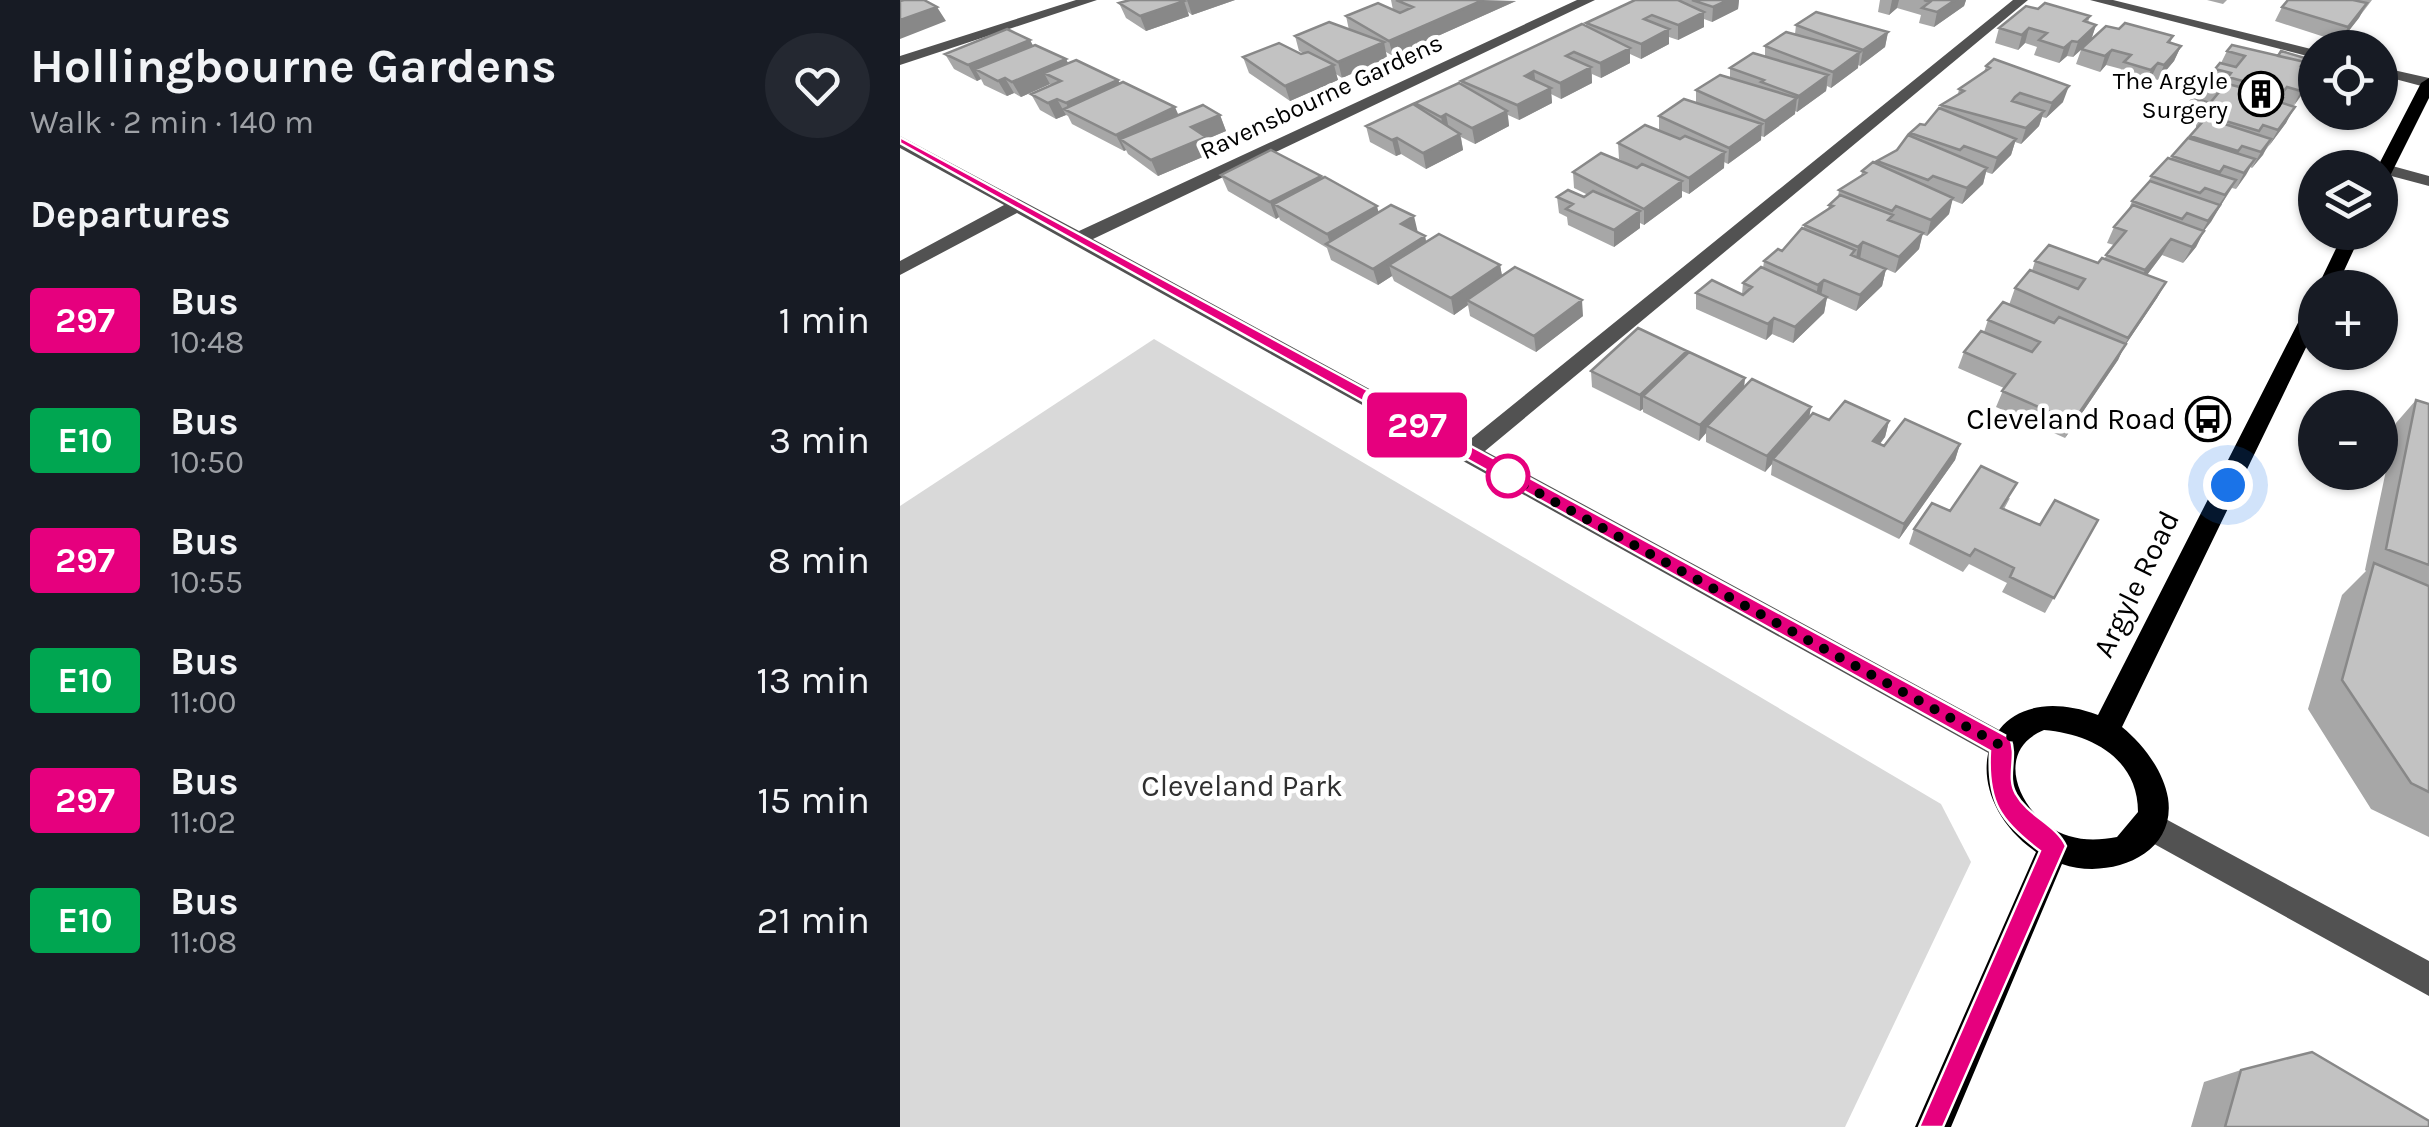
<!DOCTYPE html>
<meta charset="utf-8">
<style>
body{margin:0;font-family:Karla,sans-serif;background:#242831;color:#f1f3f6;height:100vh;display:flex;flex-direction:column;font-size:38px;white-space:nowrap}
*{box-sizing:border-box;margin:0}
p{font-size:32px;color:#9ea1a6}
.icon{flex:none;width:55px;height:55px;fill:none;stroke:currentColor;stroke-width:2;stroke-linecap:round;stroke-linejoin:round}
.map{position:relative;flex:1;overflow:hidden}
.sheet{display:flex;flex-direction:column;background:#171b24;width:900px}
.sheet>*{flex:none}
.badge{padding:0 20px;border-radius:8px;font-size:35px;line-height:65px}
.fabs{position:absolute;left:1398px;top:30px;display:grid;gap:20px}
.fabs a{display:grid;place-items:center;width:100px;height:100px;border-radius:50%;background:#171b24;box-shadow:0 2px 8px #0004;font-size:50px}
.you{position:absolute;width:50px;height:50px;margin:-25px;border:8px solid #fff;border-radius:50%;background:#1a73e8;box-shadow:0 0 0 15px #1a73e833}
.map>.badge{position:absolute;translate:-50% -50%;box-shadow:0 0 0 5px #fff}
h2{padding:0 30px;font-size:38px;line-height:90px}
.round{display:grid;place-items:center;flex:none;width:105px;height:105px;border-radius:52px;background:#242831}
.summary{display:flex;align-items:center;justify-content:space-between;height:170px;padding:0 30px}
h1{font-size:48px;font-weight:700;line-height:75px}
ul{padding:0;list-style:none}
li{display:flex;align-items:center;gap:30px;height:120px;padding:0 30px}
li div{flex:1}
li b{display:block;font-size:38px}
li em{font-style:normal}
li .badge{min-width:110px;font-weight:700;text-align:center}
main{display:flex;flex:1;min-height:0}
.map>svg:first-child{display:block}
</style>
<main>
<section class="sheet">
<div class="summary"><div><h1>Hollingbourne Gardens</h1><p>Walk · 2 min · 140 m</p></div><a class="round"><svg class="icon" aria-label="heart" viewBox="0 0 24 24"><path d="M12 20l-8-8c-3-5 5-10 8-4 3-6 11-1 8 4z"/></svg></a></div>
<h2>Departures</h2>
<ul>
<li><span class="badge" style="background:#e6007e;color:#fff">297</span><div><b>Bus</b><p>10:48</p></div><em>1 min</em></li>
<li><span class="badge" style="background:#00a651;color:#fff">E10</span><div><b>Bus</b><p>10:50</p></div><em>3 min</em></li>
<li><span class="badge" style="background:#e6007e;color:#fff">297</span><div><b>Bus</b><p>10:55</p></div><em>8 min</em></li>
<li><span class="badge" style="background:#00a651;color:#fff">E10</span><div><b>Bus</b><p>11:00</p></div><em>13 min</em></li>
<li><span class="badge" style="background:#e6007e;color:#fff">297</span><div><b>Bus</b><p>11:02</p></div><em>15 min</em></li>
<li><span class="badge" style="background:#00a651;color:#fff">E10</span><div><b>Bus</b><p>11:08</p></div><em>21 min</em></li>
</ul>
</section>
<div class="map">
<svg width="1529" height="1127" viewBox="0 0 1529 1127">
<rect width="100%" height="100%" fill="#fff"/>
<path fill="#d9d9d9" d="M254,339L1041,804L1071,862L945,1127H0V506Z"/>
<g fill="none" stroke-linecap="round" stroke-linejoin="round">
<path fill="#525252" fill-rule="evenodd" d="M176,0H197L0,65V56Z
M677,0H695L193,239L567,442L1113,0H1128L585,451L1112,737L1116,746L1112,755L1102,759L1092,755L117,213L0,275V261L104,205L0,148V136L179,231Z
M1190,0H1213L1415,50V58Z
M1480,67L1529,78V88L1480,75Z
M1485,164L1529,176V186L1480,173L1478,168Z
M1249,810L1529,961V996L1238,835L1234,825L1238,815Z"/>
<path fill="#000" fill-rule="evenodd" d="M1529,78V98L1489,178L1480,183L1477,168L1521,83Z
M1444,232H1462L1436,288H1417Z
M1415,303V329L1222,727C1243,744 1263,770 1268,798C1277,857 1207,880 1162,864L1051,1127H1015L1136,852C1048,790 1083,673 1198,715L1405,309ZM1144,730C1191,734 1238,758 1238,812L1217,837C1201,840 1185,841 1169,836C1124,823 1088,753 1144,730Z"/>
</g>
<path fill="#a7a7a7" d="M230,0H335L292,15L288,12L289,16L246,31L226,18L219,3Z
M491,0L616,1L493,56L486,52L487,58L442,78L436,74L438,80L390,101L349,73L343,57L401,54L403,53L399,51L395,36L449,30L446,16L493,10Z
M735,0H839L838,9L812,22L804,19V27L778,40L769,37V44L741,59L730,54V63L701,78L692,74V83L661,99L651,94L652,103L619,120L608,115L609,126L575,144L561,137L563,150L526,169L501,154L496,156L470,142L466,126L516,106L515,103L561,84V81L686,27V23Z
M980,0H1066L1064,6L1034,27L1019,23L1021,15L997,8L989,15L978,12Z
M1307,0H1327L1323,4Z
M1388,0H1472L1440,42L1375,21L1382,7Z
M1138,9L1190,16L1188,22L1196,25L1191,40L1219,29L1273,36L1270,43L1281,46L1274,61L1258,80L1251,78L1245,86L1218,78L1221,69L1206,65L1200,72L1176,64L1181,50L1173,57L1167,56L1159,63L1134,55L1137,47L1125,43L1118,50L1095,43L1099,28Z
M896,25L988,32L985,47L960,66L958,65V68L931,88L927,86L926,91L897,112L895,111V114L864,137L861,136V140L828,164L824,162V168L789,194L782,191V197L744,225L740,223V228L714,247L668,225L667,217L659,213L657,197H684L688,195L674,188L673,172L734,167L719,159L718,143L759,131V116L796,103V90L830,78V68L865,57V46L895,34Z
M130,40L133,46L166,59L168,63L218,80L220,84L278,115H320L326,131L307,139L312,153L258,176L228,154L226,150L224,151L172,124L168,116L166,115L156,119L140,110L131,94L151,86L150,84L121,97L114,93L107,96L84,85L81,79L77,81L54,69L45,54Z
M1327,51L1413,69L1415,73L1393,106L1386,123L1352,168L1350,167L1336,189L1332,188L1304,231L1296,247L1283,263L1262,255L1247,275L1266,282L1257,298L1224,347L1218,360L1165,438L1096,407L1104,388L1058,368L1064,352L1084,332L1088,320L1109,305L1115,288L1132,271L1135,261L1198,263L1204,259L1214,245L1207,243L1214,227L1228,211L1232,201L1248,184L1251,176L1271,158L1296,130V125L1281,120L1288,105L1295,99L1302,86L1310,79L1315,69L1321,63Z
M1086,66L1163,102L1146,118L1142,117L1139,126L1121,144L1115,142L1111,155L1092,174L1086,172L1083,184L1062,204L1052,200L1049,214L1027,236L1022,234L1019,249L995,273L986,269L982,286L956,311L927,298L924,313L893,343L872,334L866,340L796,309V293L842,294L843,283L863,268L864,261L882,251L904,229V225L928,210L929,205L938,197L939,190L961,177L962,171L997,150L1010,133L1025,125L1040,108L1041,105L1058,94L1059,89L1084,72Z
M321,175L421,176L422,179L479,212L525,236L526,242L600,265L602,276L683,316L636,352L570,316L568,305L554,315L494,281L492,276L478,285L431,260L427,248L380,220L379,217L376,219L328,191Z
M787,351V354L845,378L844,387L911,407L909,418L929,420L989,421L985,437L980,444L984,446L1060,444L1055,460L999,539L871,475L872,464L865,472L806,442V433L799,441L743,412V409L740,411L692,387L691,371Z
M1516,400L1529,404V837L1471,809L1408,709L1442,595L1466,571L1465,570L1496,423Z
M1110,498L1104,509L1140,525L1198,520L1145,613L1102,592L1107,583L1069,564L1063,572L1009,544L1014,529L1050,511Z
M1341,1070L1529,1127H1291L1304,1082Z"/>
<path fill="#888" d="M287,0H335L292,15Z
M583,0L616,1L493,56L489,41Z
M828,0H839L838,9L812,22L813,7Z
M992,0H999L997,8L989,15Z
M1053,0H1066L1064,6L1034,27L1037,12Z
M284,1L289,16L246,31L240,16Z
M1467,3L1459,18L1440,42L1448,27Z
M37,7L46,21L0,39V20Z
M804,12V27L778,40V25Z
M1196,25L1191,40L1173,57L1178,42Z
M1129,28L1125,43L1118,50L1122,35Z
M769,29V44L741,59V44Z
M988,32L985,47L960,66L963,50Z
M130,40L138,55L75,69L81,79L77,81L68,65Z
M1172,41L1167,56L1159,63L1164,48Z
M484,42L487,58L442,78L438,62Z
M1281,46L1274,61L1258,80L1264,65Z
M730,48V63L701,78L700,63Z
M1212,50L1206,65L1200,72L1205,56Z
M960,52L958,68L931,88L933,72Z
M166,59L173,74L144,73L150,84L121,97L112,82Z
M1258,63L1251,78L1245,86L1251,70Z
M434,65L438,80L390,101L385,86Z
M691,67L692,83L661,99L660,83Z
M634,71L636,86L625,76Z
M1415,73L1408,86L1393,107L1401,91Z
M928,75L926,91L897,112L899,96Z
M105,78L114,93L107,96L98,81Z
M218,80L225,95L170,112L166,103Z
M1169,86L1163,102L1146,118L1152,103Z
M651,88L652,103L619,120L617,105Z
M897,98L895,114L864,137L865,121Z
M157,99L166,115L156,119L148,103Z
M275,107L282,123L220,139L226,150L224,151L216,135Z
M1395,107L1386,123L1369,146L1378,130Z
M607,111L609,126L575,144L572,128Z
M1144,111L1139,126L1121,144L1126,128Z
M546,114L549,130L544,132L541,117Z
M320,115L326,131L307,139L312,153L258,176L251,160L291,127Z
M862,124L861,140L828,164L829,148Z
M560,134L563,150L526,169L523,153Z
M497,138L501,154L496,156L492,140Z
M1116,139L1111,155L1092,174L1097,158Z
M1371,139L1363,155L1352,168L1361,152Z
M825,152L824,168L789,194V178Z
M1355,159L1346,175L1336,189L1344,173Z
M1087,168L1083,184L1062,204L1067,188Z
M421,176L426,192L374,204L379,217L376,219L370,202Z
M1336,180L1311,222L1299,237L1308,221Z
M782,181V197L744,225V209Z
M1053,198L1049,214L1027,236L1031,220Z
M477,206L481,222L431,246L427,234Z
M740,211V228L714,247V230Z
M514,216L518,233L501,224Z
M1304,231L1296,247L1283,263L1292,247Z
M1023,233L1019,249L995,273L999,257Z
M525,236L528,252L489,265L492,276L478,285L473,269Z
M1271,239L1262,255L1238,287L1245,270Z
M963,242L960,259L955,264L958,247Z
M600,265L603,281L567,300L568,305L554,315L551,298Z
M986,269L982,286L956,311L960,295Z
M924,280L921,296L915,301L918,285Z
M1266,282L1257,298L1224,347L1218,360L1165,438L1173,422Z
M927,297L924,313L893,343L895,327Z
M682,300L683,316L636,352L634,336Z
M874,318L872,334L866,340L868,324Z
M787,351L786,367L743,396V409L740,411V395Z
M845,378L843,394L807,426L806,433L799,441L800,425Z
M911,407L908,423L873,459L872,464L865,472L867,456Z
M989,421L985,437L969,457L973,441Z
M1060,444L1055,460L999,539L1004,524Z"/>
<path fill="#c2c2c2" stroke="#888" stroke-width="2.5" d="M4,0H24L37,7L0,20V1Z
M230,0H281L284,1L240,16L219,3Z
M496,0H583L489,41L446,16L478,3L500,13L513,7Z
M735,0H778L804,12L778,25L752,15L744,19L769,29L741,44L686,23Z
M792,0H828L813,7Z
M1024,0H1055L1037,12L1022,8L1030,2Z
M1388,0H1453L1467,3L1448,27L1382,7Z
M1145,3L1190,16L1184,21L1196,25L1178,42L1172,41L1164,48L1139,40L1147,33L1129,28L1122,35L1099,28L1126,6L1138,9Z
M916,12L988,32L963,50L896,25Z
M429,22L484,42L438,62L395,36Z
M1225,23L1273,36L1268,42L1281,46L1264,65L1258,63L1251,70L1224,62L1231,55L1212,50L1205,56L1181,49L1206,26L1219,29Z
M682,24L730,48L700,63L674,52L666,56L691,67L660,83L634,71L625,76L651,88L617,105L561,81Z
M107,29L130,40L68,65L45,54Z
M886,32L960,52L933,72L865,46Z
M379,43L401,54L408,52L434,65L385,86L343,57Z
M135,45L166,59L112,82L105,78L98,81L75,69Z
M1332,45L1405,62L1401,66L1415,70V73L1401,91L1387,87L1383,92L1328,77L1331,73L1315,69L1320,63L1336,67L1345,56L1327,51Z
M1381,51L1415,61V64L1412,68L1402,65L1405,62L1378,56Z
M853,53L928,75L899,96L861,82L864,80L830,68Z
M1094,59L1169,86L1152,103L1120,93L1115,97L1112,101L1144,111L1126,128L1041,105L1064,91L1059,89L1090,68L1086,66Z
M176,60L218,80L166,103L157,99L148,103L131,94L161,81L144,73Z
M820,75L897,98L865,121L796,90Z
M1308,79L1383,98L1379,102L1395,107L1378,130L1363,125L1359,131L1302,114L1305,110L1288,105L1293,98L1310,103L1320,91L1302,86Z
M223,82L275,107L216,135L164,109Z
M559,83L607,111L572,128L546,114L541,117L515,103Z
M784,99L862,124L829,148L759,116Z
M513,104L560,134L523,153L497,138L492,140L466,126Z
M303,105L320,115L291,127L306,137L251,160L220,139Z
M1039,108L1116,139L1097,158L1064,146L1060,150L1010,133L1020,124L1025,125Z
M1306,118L1371,139L1361,152L1342,146L1338,151L1290,136Z
M745,125L780,139L785,136L825,152L789,178L718,143Z
M1008,135L1087,168L1067,188L1033,176L1028,180L977,161L997,150Z
M1288,138L1355,159L1344,173L1324,166L1320,172L1272,156Z
M371,150L421,176L370,202L321,175Z
M701,153L737,168L742,164L782,181L744,209L673,172Z
M1268,158L1336,180L1325,195L1305,188L1300,193L1251,176Z
M973,162L1053,198L1031,220L996,206L992,211L939,190L966,173L962,171Z
M425,177L477,206L427,234L374,204Z
M1250,181L1320,205L1308,221L1287,213L1282,219L1232,201Z
M668,190L684,197L693,191L740,211L714,230L666,209L673,204L657,197Z
M940,195L993,215L988,220L1023,233L999,257L963,242L958,247L904,225L933,206L929,205Z
M491,205L514,216L501,224L525,236L473,269L426,244Z
M1233,205L1304,231L1292,247L1271,239L1245,270L1206,255L1226,231L1214,227Z
M902,228L955,250L951,255L986,269L960,295L924,280L918,285L864,261L878,249L882,251Z
M539,234L600,265L551,298L489,265Z
M1149,245L1198,263L1202,258L1266,282L1228,338L1115,288L1130,270L1178,289L1185,279L1135,261Z
M615,267L682,300L634,336L567,300Z
M861,267L927,297L895,327L874,318L868,324L796,293L812,280L843,295L852,287L843,283Z
M1103,302L1154,323L1159,317L1226,344L1173,422L1102,391L1115,374L1064,352L1081,331L1132,352L1140,342L1088,320Z
M738,328L787,351L740,395L691,371Z
M789,352L845,378L800,425L743,396Z
M852,379L911,407L867,456L807,426Z
M1516,400L1529,404V565L1486,549Z
M945,401L989,421L973,441L984,446L1005,419L1060,444L1004,524L873,459L913,413L929,420Z
M1081,466L1117,483L1101,508L1140,525L1155,500L1198,520L1154,598L1110,577L1114,568L1075,549L1070,556L1014,529L1032,503L1050,511Z
M1474,563L1529,586V792L1511,783L1442,680Z
M1412,1052L1529,1121V1127H1325L1341,1070Z"/>
<path fill="#e6007e" stroke="#fff" stroke-width="2.5" d="M0,137L1110,738C1118,756 1106,777 1116,794C1128,816 1157,825 1166,846L1043,1127H1019L1140,851C1100,821 1087,802 1090,751L0,143Z"/>
<g fill="none" stroke-linecap="round" stroke-linejoin="round">
<path stroke="#000" stroke-width="10" stroke-dasharray="0 18" d="M608,476L600,472L1102,746C1132,711 1165,714 1205,731L1328,485"/>
</g>
<defs>
<symbol id="building-ring" viewBox="-11 -11 22 22"><circle r="9.5" fill="#fff" stroke="#000" stroke-width="1.5"/><path d="M-4-6H4V6H1V3H-1V6H-4ZM-2.5-4.3h1.7v1.8h-1.7ZM.8-4.3h1.7v1.8H.8ZM-2.5-1h1.7V.8h-1.7ZM.8-1h1.7V.8H.8Z" fill="#000"/></symbol>
<symbol id="bus-ring" viewBox="-11 -11 22 22"><circle r="9.5" fill="#fff" stroke="#000" stroke-width="1.5"/><path d="M-5-6H5V4H4V6H2V4H-2V6H-4V4H-5ZM-3.5-4V0h7V-4ZM-3.5 1.2v1.5H-2V1.2ZM2 1.2v1.5H3.5V1.2Z" fill="#000"/></symbol>
</defs>
<g fill-rule="evenodd">
<use href="#building-ring" x="1336" y="69" width="50" height="50"/>
<use href="#bus-ring" x="1283" y="394" width="50" height="50"/>
</g>
<circle fill="#fff" stroke="#e6007e" stroke-width="5" cx="608" cy="476" r="20"/>
<g text-anchor="middle" stroke-width="9" stroke-linejoin="round" paint-order="stroke">
<g font-size="25" fill="#000" stroke="#fff" text-anchor="end">
<text x="1328" y="89">The Argyle<tspan x="1328" dy="29">Surgery</tspan></text>
</g>
<g font-size="25" fill="#000" stroke="#fff">
<text transform="translate(421 96) rotate(-25)" y="9">Ravensbourne Gardens</text>
</g>
<g font-size="30" fill="#000" stroke="#fff" text-anchor="end">
<text x="1276" y="429">Cleveland Road</text>
</g>
<g font-size="30" fill="#000" stroke="#fff">
<text transform="translate(1236 584) rotate(-64)" y="10">Argyle Road</text>
</g>
<g font-size="30" fill="#303030" stroke="#fff">
<text x="342" y="796">Cleveland Park</text>
</g>
</g>
</svg>
<div class="fabs">
<a><svg class="icon" aria-label="locate" viewBox="0 0 24 24"><circle cx="12" cy="12" r="6"/><path d="M12 2v4M12 18v4M2 12h4M18 12h4"/></svg></a>
<a><svg class="icon" aria-label="layers" viewBox="0 0 24 24"><path d="M12 4l9 5-9 5-9-5zM3 14l9 5 9-5"/></svg></a>
<a>+</a>
<a>−</a>
</div>
<div class="you" style="left:1328px;top:485px"></div>
<b class="badge" style="left:517px;top:425px;background:#e6007e;color:#fff">297</b>
</div>
</main>
